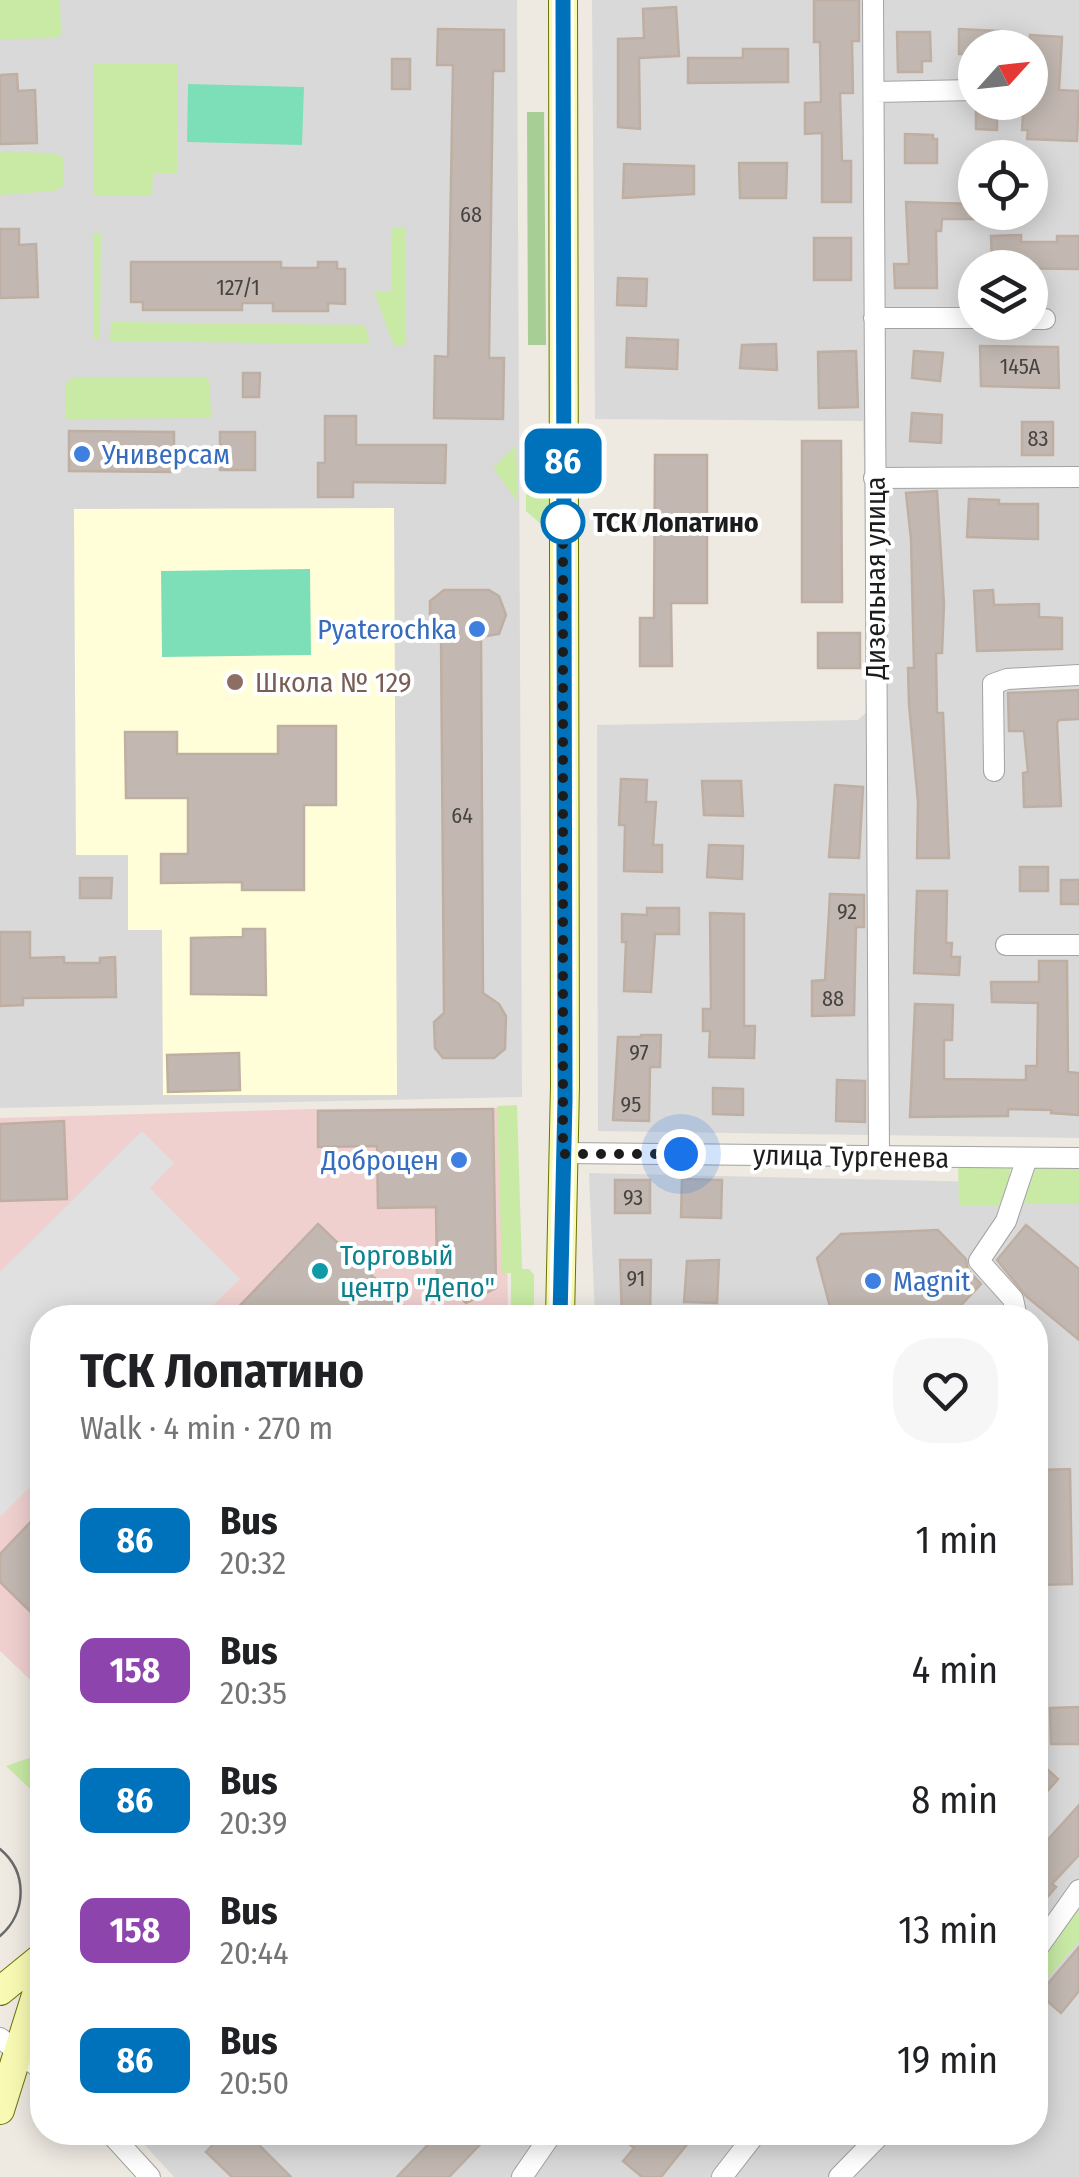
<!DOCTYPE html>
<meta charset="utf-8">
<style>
body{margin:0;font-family:"Fira Sans Condensed",sans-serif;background:#f6f6f6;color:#202124;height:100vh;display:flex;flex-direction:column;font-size:38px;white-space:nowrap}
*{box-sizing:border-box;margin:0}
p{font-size:32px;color:#757577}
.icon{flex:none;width:55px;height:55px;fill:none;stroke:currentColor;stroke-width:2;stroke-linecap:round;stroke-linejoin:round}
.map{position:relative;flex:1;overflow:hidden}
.drawer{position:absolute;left:30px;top:1305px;width:1018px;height:840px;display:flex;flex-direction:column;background:#fff;border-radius:40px;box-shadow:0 5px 25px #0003}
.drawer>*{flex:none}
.badge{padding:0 20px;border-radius:15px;font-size:35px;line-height:65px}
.needle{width:65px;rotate:63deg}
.controls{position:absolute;left:958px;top:30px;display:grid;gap:20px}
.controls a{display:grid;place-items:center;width:90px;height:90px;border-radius:50%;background:#fff;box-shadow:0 5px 25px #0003;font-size:50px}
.you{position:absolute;width:50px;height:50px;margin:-25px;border:8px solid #fff;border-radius:50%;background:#1a73e8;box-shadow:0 0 0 15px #1a73e833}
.map>.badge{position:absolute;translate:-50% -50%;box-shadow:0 0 0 5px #fff}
.round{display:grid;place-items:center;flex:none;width:105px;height:105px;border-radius:40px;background:#f6f6f6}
.overview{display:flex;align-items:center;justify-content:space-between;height:170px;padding:0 50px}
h1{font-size:48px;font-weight:700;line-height:75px}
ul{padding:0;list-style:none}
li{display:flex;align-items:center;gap:30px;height:130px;padding:0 50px}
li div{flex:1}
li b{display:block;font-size:38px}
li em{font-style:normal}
li .badge{min-width:110px;font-weight:700;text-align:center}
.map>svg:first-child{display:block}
</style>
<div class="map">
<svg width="1079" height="2177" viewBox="0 0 1079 2177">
<rect width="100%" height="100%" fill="#eee9e1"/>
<path fill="#dad9d9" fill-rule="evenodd" d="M0,0H517L522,1097L0,1108Z
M592,0H1079V1138L598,1131L597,725L858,720L870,709L863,421L595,419ZM975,48H1030V102H975ZM975,158H1030V212H975ZM975,268H1030V322H975Z
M589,1173L1079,1184V2177H174L134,2133L1035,2132V1318L595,1317Z"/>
<path fill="#efd0cf" d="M505,1108L508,1313L503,1317L42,1318V1691L0,1651V1118L313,1109Z"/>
<path fill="#fffed9" d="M394,508L397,1095H163L162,930H128V855H76L74,509Z"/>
<path fill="#c8eaa5" d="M0,0H60L61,34L56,38L0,39Z
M94,63L178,64L177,173H153L152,196H94Z
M0,152L54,153L64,158L63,186L54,191L0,195Z
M391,227H405L406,346H394L374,292H391Z
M94,233H101L100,339H94Z
M111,322L365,325L370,344L110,341Z
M73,377H206L210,384L211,418L66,419L65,384Z
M526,436H558V539L526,511Z
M516,445L518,502L493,468Z
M517,1105L522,1269H529L534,1275V1317H511V1273H502L497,1106Z
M958,1162L1011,1163L1010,1175L999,1206H959Z
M1036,1164L1079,1165V1204L1024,1203Z
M38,1755L42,1760V1800L6,1766Z
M1075,1910L1079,1913V1941L1043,1984L1035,1978V1958Z"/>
<path fill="#a7ce95" d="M527,112H544L546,345H528Z"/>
<path fill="#7ddfb7" d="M188,84L304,87L302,145L187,142Z
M310,569L311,655L162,657L161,571Z"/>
<path fill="#e0e0e0" d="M142,1131L174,1163L150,1188L240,1279L201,1317L42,1318V1475L0,1517V1272Z"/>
<path fill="#c2b8b1" stroke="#bfafa3" stroke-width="2.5" d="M814,0H859V41H852L853,93H840L842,161H851V202H822V133L805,134V103L821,102L820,42H814Z
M676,7L679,56L639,58L640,129L618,127V39L644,38L643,9Z
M438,29L504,30V71H493L489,358H504L503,419L434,418L435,356L448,357L453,65H437Z
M959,29L999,31L998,48H975V54H959Z
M897,32H930L931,61H922V72H898Z
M1030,35L1062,37L1059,90L1079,91L1077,141L1027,139L1028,130H1022L1024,102H1030Z
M743,49H788V82L688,83V58H743Z
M392,59H410V89H392Z
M17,74L18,91L35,90L37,143L0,144V75Z
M997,102V130L976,129V104Z
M905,134L933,135V139H937V163H905Z
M739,163H787L786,198H740Z
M624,164L694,166V194L623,198Z
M906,202L975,204V219H942L941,231H936L937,288H895L894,264H909Z
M0,229H19V245L36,244L38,297L0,298Z
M1021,235V242H1057V236H1079V269L992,268L991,236Z
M814,238H851V280H814Z
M131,262H281V268H318V262H337V269H345V304L328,303V311H273V303H242V310H143V302H131Z
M618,278L647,279L646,306L617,305Z
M627,338L678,340L677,369L626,367Z
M776,344L777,370L740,368L742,345Z
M980,346L1058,347L1059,388L981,386Z
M856,351L858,407L819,408L818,352Z
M914,351L943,353L940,381L912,378Z
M243,373H260L259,397H243Z
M912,413L942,415L941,443L910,441Z
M325,416H356V445H446L445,483L353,482V497H318V463H325Z
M1022,422H1053V455H1022Z
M69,431L174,432V472L69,471Z
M220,432H255V470H220Z
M802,441H841L842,602H802Z
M655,455H707V603H671L672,666H640V618H654Z
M937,491L944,604L942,653H936L937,713H943L949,858H917L918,802L909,704L908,668H914L911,539L906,493Z
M969,499L999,500V504H1038V539L967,537Z
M444,590H489L499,596L506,615L499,634L481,637L483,993L499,1004L506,1016L505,1049L494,1058H443L435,1048L434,1022L444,1013L441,637L430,615V601Z
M993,590L994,605L1039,604V617L1062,618V649L977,651L974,591Z
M818,633H860V668H818Z
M1079,690V719L1059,720L1057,723L1061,806L1024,807L1023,773L1028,772L1024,731H1009L1008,693Z
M278,726H336V805H304V890H242V882L161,883V854H188V798H126L125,732H177V754H278Z
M621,779L647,780L646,802H656L653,845H662V872L624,871L625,825H619Z
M702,781H741L743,816L704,815Z
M835,785L863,787L859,858L829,857Z
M709,845L743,846L742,879L707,877Z
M1020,867H1048V891H1020Z
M80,878H112L111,898H80Z
M1061,880H1079V904H1061Z
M917,891H947L946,943H952L951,957H960L959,975L914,973Z
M830,894L864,895V927H856L854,1015L812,1016V981L825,980Z
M647,908H679V934H655L651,992L624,991L626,942H622V914L647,915Z
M710,913L744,914V1026H755L754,1058L709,1057L710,1031H703V1009H711Z
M243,929H265L266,995L191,994V938L243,937Z
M0,932H30V958L64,957V963H100V958L115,957L116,997L23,998V1005L0,1006Z
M1039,961H1067L1068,1072L1079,1073V1115L1051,1113L1052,1110L1008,1109V1116L910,1117L915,1004L953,1005L952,1040H944V1079L1026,1080V1066H1037L1038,1003L992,1002L991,982H1039Z
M641,1035H661L660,1067H650L649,1121L613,1120L618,1037H641Z
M239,1053L240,1090L168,1092L167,1055Z
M837,1080L865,1081V1122L836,1121Z
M713,1088L743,1089V1115L713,1114Z
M493,1109L496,1288L466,1303L437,1274L436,1207L378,1208L377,1146L318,1147V1111Z
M64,1121L67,1199L0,1201V1124Z
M682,1179L722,1180L721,1218L681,1217Z
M615,1180H650V1213H615Z
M318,1224L416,1318H228Z
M1026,1225L1079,1269V1340L1026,1296L997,1260Z
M938,1230L966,1259L968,1270L981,1284L949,1318H833L817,1258L841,1234Z
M620,1260H651L650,1318H622Z
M719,1260L717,1303L684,1302L687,1261Z
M1070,1469L1072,1584L1041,1585L1039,1545H1043L1040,1470Z
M42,1510V1623L0,1582V1554Z
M1079,1707V1744H1051L1050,1708Z
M1035,1758L1058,1779L1035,1805Z
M1079,1805V1855L1052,1884L1056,1887L1044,1901L1040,1898L1035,1904V1854Z
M1079,1947V1991L1061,2013L1039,1994Z
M225,2132H246L291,2177H232L206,2152Z
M440,2132H492L449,2177H397Z
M615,2132H697L661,2177H642L623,2161L634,2148Z"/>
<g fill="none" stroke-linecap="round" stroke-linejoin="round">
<defs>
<path id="street" d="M873,0L879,1156
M874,92L975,90
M874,318H975
M1030,319H1045
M874,478L1079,477
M994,771L993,684L1007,679L1079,675
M1006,945H1079
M563,1153L1079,1158
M1017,1318L1013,1299L979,1261L1006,1221L1027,1158
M1035,1952L1079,1890
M0,2038L42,2070
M109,2132L150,2177
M522,2177L553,2132
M722,2177L757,2132
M839,2177L883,2132"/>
<path id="secondary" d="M560,1318L565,1086L563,0
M0,1991L42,1957
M0,2110L42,1976"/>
</defs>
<use href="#street" stroke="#a3a3a3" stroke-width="22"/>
<use href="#secondary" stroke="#697303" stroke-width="30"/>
<use href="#street" stroke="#fff" stroke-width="20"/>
<use href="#secondary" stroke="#f8fab3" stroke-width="28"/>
<path stroke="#6a6a6a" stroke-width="2.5" d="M0,1849C28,1872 27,1913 0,1936"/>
</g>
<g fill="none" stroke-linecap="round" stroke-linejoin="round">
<defs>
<path id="line" d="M560,1318L565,1100L563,0"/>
</defs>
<use href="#line" stroke="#fff" stroke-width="22"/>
<use href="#line" stroke="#0072bc" stroke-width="15"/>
<path stroke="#1c1c1c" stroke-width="10" stroke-dasharray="0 18" d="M563,522V506V1154H681"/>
</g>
<g fill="#3f7fe0" stroke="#fff" stroke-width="4">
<circle cx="82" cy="454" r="10"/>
<circle cx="477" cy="629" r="10"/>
<circle cx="459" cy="1160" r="10"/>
<circle cx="873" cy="1281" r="10"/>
</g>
<circle fill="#fff" stroke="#0072bc" stroke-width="5" cx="563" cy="522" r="20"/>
<circle fill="#8d6e63" stroke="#fff" stroke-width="4" cx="235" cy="682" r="10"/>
<circle fill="#0f9aa8" stroke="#fff" stroke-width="4" cx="320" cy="1271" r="10"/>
<g text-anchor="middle" stroke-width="8" stroke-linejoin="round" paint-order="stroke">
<g font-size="22" fill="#464341">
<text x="471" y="222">68</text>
<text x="238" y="295">127/1</text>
<text x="1020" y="374">145А</text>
<text x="1038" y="446">83</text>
<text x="462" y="823">64</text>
<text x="847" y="919">92</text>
<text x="833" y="1006">88</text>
<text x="639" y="1060">97</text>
<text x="631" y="1112">95</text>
<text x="633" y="1205">93</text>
<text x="636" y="1286">91</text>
</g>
<g font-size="28" fill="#366cbe" stroke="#fff" text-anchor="start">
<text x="102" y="464">Универсам</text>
<text x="457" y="639" text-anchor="end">Pyaterochka</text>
<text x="439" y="1170" text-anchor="end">Доброцен</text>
<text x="893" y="1291">Magnit</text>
</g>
<g font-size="28" font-weight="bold" fill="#1c1c1c" stroke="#fff" text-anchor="start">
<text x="593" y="532">ТСК Лопатино</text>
</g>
<g font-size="28" fill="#1c1c1c" stroke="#fff">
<text transform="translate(875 578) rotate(-90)" y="10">Дизельная улица</text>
<text transform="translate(851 1156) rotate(1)" y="10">улица Тургенева</text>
</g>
<g font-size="28" fill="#785e54" stroke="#fff" text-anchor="start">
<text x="255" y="692">Школа № 129</text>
</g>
<g font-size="28" fill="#0d838f" stroke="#fff" text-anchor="start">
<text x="340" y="1265">Торговый<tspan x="340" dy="32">центр "Депо"</tspan></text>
</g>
</g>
</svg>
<div class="controls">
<a><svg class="needle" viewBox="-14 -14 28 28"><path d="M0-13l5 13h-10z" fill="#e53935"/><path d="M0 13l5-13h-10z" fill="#757577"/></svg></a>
<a><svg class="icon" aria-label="locate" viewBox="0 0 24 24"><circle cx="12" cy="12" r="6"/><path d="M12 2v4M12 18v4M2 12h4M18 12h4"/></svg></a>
<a><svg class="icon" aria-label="layers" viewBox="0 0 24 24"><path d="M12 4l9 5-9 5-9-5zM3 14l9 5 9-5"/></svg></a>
</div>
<div class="you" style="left:681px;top:1154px"></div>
<b class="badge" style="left:563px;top:461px;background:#0072bc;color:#fff">86</b>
<section class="drawer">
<div class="overview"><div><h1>ТСК Лопатино</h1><p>Walk · 4 min · 270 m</p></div><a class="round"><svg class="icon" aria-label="heart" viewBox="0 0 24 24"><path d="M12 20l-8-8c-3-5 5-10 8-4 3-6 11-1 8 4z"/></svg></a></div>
<ul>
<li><span class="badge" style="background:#0072bc;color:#fff">86</span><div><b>Bus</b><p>20:32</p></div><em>1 min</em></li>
<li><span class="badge" style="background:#8e44ad;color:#fff">158</span><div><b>Bus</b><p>20:35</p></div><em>4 min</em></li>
<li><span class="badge" style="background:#0072bc;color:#fff">86</span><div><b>Bus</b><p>20:39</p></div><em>8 min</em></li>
<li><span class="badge" style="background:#8e44ad;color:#fff">158</span><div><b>Bus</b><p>20:44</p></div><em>13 min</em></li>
<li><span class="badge" style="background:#0072bc;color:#fff">86</span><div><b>Bus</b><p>20:50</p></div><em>19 min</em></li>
</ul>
</section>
</div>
